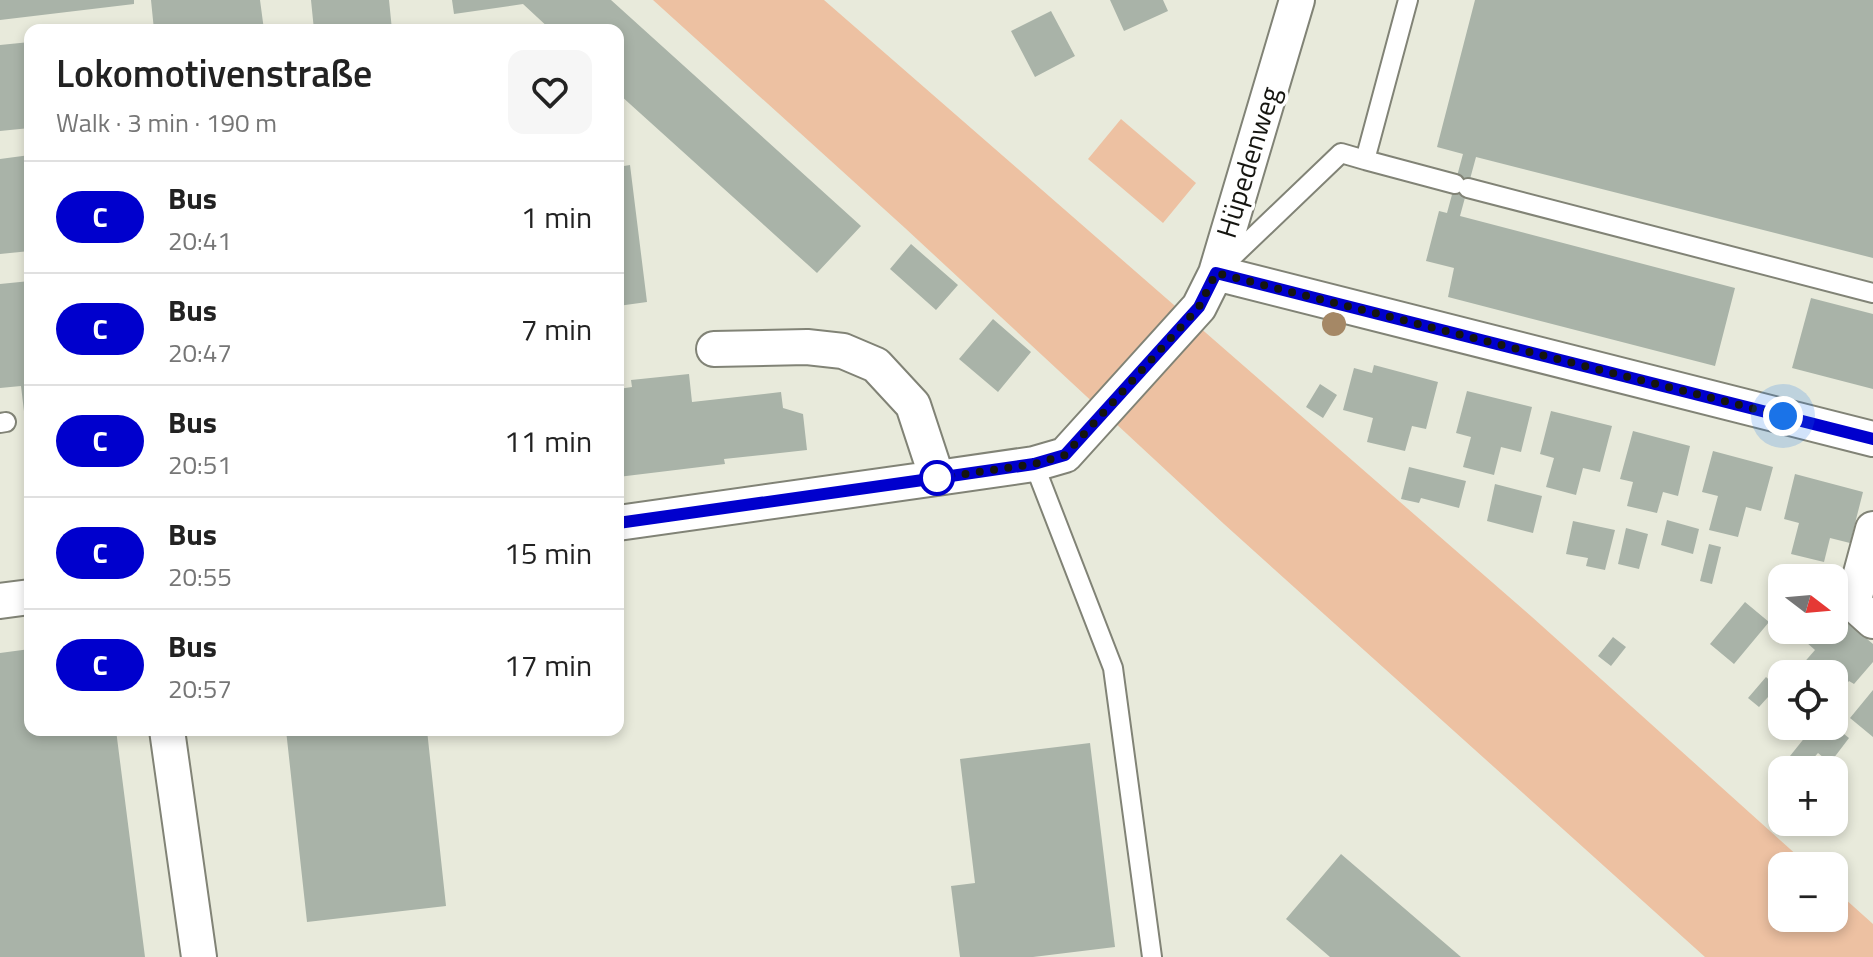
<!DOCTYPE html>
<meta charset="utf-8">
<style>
body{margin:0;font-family:"Titillium Web",sans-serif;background:#f6f6f6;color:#222;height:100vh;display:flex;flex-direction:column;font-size:30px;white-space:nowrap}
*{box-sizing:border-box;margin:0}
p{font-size:26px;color:#767676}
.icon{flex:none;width:44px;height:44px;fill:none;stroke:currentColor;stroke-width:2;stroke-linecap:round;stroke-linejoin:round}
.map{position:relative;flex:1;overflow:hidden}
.panel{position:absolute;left:24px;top:24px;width:600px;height:712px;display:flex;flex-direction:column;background:#fff;border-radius:16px;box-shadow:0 4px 12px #0003}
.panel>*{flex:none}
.badge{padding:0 16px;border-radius:26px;font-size:28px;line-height:52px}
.needle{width:52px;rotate:106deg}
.tools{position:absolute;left:1768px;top:564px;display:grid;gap:16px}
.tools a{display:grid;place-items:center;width:80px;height:80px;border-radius:16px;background:#fff;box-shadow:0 4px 12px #0003;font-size:40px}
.you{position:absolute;width:40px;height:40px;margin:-20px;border:6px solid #fff;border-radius:50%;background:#1a73e8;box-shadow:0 0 0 12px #1a73e833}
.map>.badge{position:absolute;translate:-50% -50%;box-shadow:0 0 0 4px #fff}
.round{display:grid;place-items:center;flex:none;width:84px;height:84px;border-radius:16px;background:#f6f6f6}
.headline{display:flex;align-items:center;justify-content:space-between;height:136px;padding:0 32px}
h1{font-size:38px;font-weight:600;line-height:60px}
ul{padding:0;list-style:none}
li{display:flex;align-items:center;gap:24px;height:112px;padding:0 32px;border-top:2px solid #e0e0e0}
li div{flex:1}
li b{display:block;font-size:30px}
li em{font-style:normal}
li .badge{min-width:88px;font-weight:700;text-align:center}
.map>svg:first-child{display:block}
</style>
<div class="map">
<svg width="1873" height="957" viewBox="0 0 1873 957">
<rect width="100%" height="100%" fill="#e8eadb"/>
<path fill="#edc1a2" d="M653,0H824L1532,617L1809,866H1782V918H1834V889L1873,924V957H1705L1224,524L905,228Z
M1121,119L1196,183L1163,223L1088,159Z"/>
<path fill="#a9b3a8" d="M0,0H134V4L0,20Z
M151,0H260L264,30H154Z
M311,0H389L392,30H314Z
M452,0H611L861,226L817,273L620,95L618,97V30H551L523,4L454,14Z
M1110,0H1163L1168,11L1124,31Z
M1475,0H1873V258L1476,157L1460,216L1735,288L1715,366L1448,297L1454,268L1426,261L1439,211L1447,213L1463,154L1437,147Z
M1051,11L1075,56L1035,77L1011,31Z
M30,42V128L0,131V45Z
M30,155V251L0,254V159Z
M630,165L647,302L618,306V167Z
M911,244L958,285L936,310L890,269Z
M30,281V445H28L21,386L0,388V284Z
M1811,298L1873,314V389L1792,368Z
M993,319L1031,352L998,392L959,359Z
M1374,365L1438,382L1426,429L1412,426L1405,451L1367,442L1373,418L1343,410L1354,368L1372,373Z
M689,374L692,402L781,392L783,408L803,414L807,450L724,459L725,464L618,477V389L632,387L631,380Z
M1320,384L1337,395L1323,418L1306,407Z
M1467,391L1532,407L1521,452L1501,447L1494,475L1463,467L1471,437L1456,433Z
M1551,411L1612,426L1600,472L1583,468L1576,495L1546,487L1554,458L1540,454Z
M1633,431L1690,446L1678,496L1663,492L1657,513L1627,506L1633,482L1620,479Z
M1713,451L1773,467L1761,511L1746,507L1738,537L1709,530L1718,496L1702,492Z
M1409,467L1466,481L1459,508L1421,498L1419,503L1401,499Z
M1795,474L1863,492L1850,543L1830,538L1824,562L1791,554L1799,523L1784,519Z
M1495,484L1542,496L1533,533L1487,521Z
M1667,520L1699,529L1693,554L1661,545Z
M1573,521L1615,530L1605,570L1586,566L1588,558L1566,554Z
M1626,528L1648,534L1639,569L1618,564Z
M1709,544L1721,547L1712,584L1700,581Z
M1745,602L1769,622L1734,664L1710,644Z
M1834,611L1873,644V662L1854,684L1849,681L1834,700V674H1794L1815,650L1806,642L1817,630H1834Z
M1613,637L1626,647L1611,666L1598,656Z
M30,649V730H116L145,957H0V653Z
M1766,677L1777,687L1759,707L1748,698Z
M1873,690V737L1850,718Z
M1814,726H1834L1849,738L1830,763L1818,753L1803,770H1797L1786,761Z
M286,730H427L446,906L307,922Z
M1090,743L1115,947L1033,957H960L951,886L975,883L960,759Z
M1341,854L1461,957H1330L1286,919Z"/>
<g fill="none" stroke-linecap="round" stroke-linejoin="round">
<defs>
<path id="service" d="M1408,0L1365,160L1455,184
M1468,188L1873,293
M1225,264L1341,153L1365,160
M0,423L6,422
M1034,464L1113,668L1152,957"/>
<path id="minor" d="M1216,273L1873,439
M714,349L807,347L843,351L876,365L913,405L937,478
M618,523L937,478L1034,464L1065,455L1199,307L1216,273L1297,0
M1873,529L1853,603L1873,621
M0,601L30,597
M167,730L199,957"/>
</defs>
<use href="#service" stroke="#818376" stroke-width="22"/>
<use href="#minor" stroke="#818376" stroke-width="38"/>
<use href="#service" stroke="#fff" stroke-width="18"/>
<use href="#minor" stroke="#fff" stroke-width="34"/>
</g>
<circle fill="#a58866" cx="1334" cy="324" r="12"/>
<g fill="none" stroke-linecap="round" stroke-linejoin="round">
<defs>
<path id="line" d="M618,523L937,478L1034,464L1065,455L1199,307L1216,273L1873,439"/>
</defs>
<use href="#line" stroke="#fff" stroke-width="18"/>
<use href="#line" stroke="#0000cd" stroke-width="12"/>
<path stroke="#151510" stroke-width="8" stroke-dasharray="0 14.4" d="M937,478L1034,464L1065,455L1199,307L1216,273L1783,416"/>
</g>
<circle fill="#fff" stroke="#0000cd" stroke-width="4" cx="937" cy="478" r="16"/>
<g text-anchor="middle" stroke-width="7" stroke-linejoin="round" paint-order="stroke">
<g font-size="28" fill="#151510" stroke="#fff">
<text transform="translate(1248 162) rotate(-73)" y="10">Hüpedenweg</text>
</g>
</g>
</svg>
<div class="tools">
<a><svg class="needle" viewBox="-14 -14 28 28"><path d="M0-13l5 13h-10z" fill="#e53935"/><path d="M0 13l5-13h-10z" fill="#767676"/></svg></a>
<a><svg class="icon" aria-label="locate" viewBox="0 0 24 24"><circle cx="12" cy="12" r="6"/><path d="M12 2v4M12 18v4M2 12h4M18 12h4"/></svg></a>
<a>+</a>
<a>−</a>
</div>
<div class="you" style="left:1783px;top:416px"></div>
<section class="panel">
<div class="headline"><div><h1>Lokomotivenstraße</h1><p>Walk · 3 min · 190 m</p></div><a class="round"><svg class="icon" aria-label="heart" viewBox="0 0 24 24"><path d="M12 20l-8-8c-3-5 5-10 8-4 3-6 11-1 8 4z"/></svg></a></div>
<ul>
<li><span class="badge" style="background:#0000cd;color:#fff">C</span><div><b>Bus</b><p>20:41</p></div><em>1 min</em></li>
<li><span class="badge" style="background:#0000cd;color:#fff">C</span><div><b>Bus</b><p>20:47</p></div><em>7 min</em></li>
<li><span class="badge" style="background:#0000cd;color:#fff">C</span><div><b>Bus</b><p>20:51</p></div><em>11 min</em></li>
<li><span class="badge" style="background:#0000cd;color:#fff">C</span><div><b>Bus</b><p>20:55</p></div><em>15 min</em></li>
<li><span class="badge" style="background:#0000cd;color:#fff">C</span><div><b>Bus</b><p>20:57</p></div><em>17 min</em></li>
</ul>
</section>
</div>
